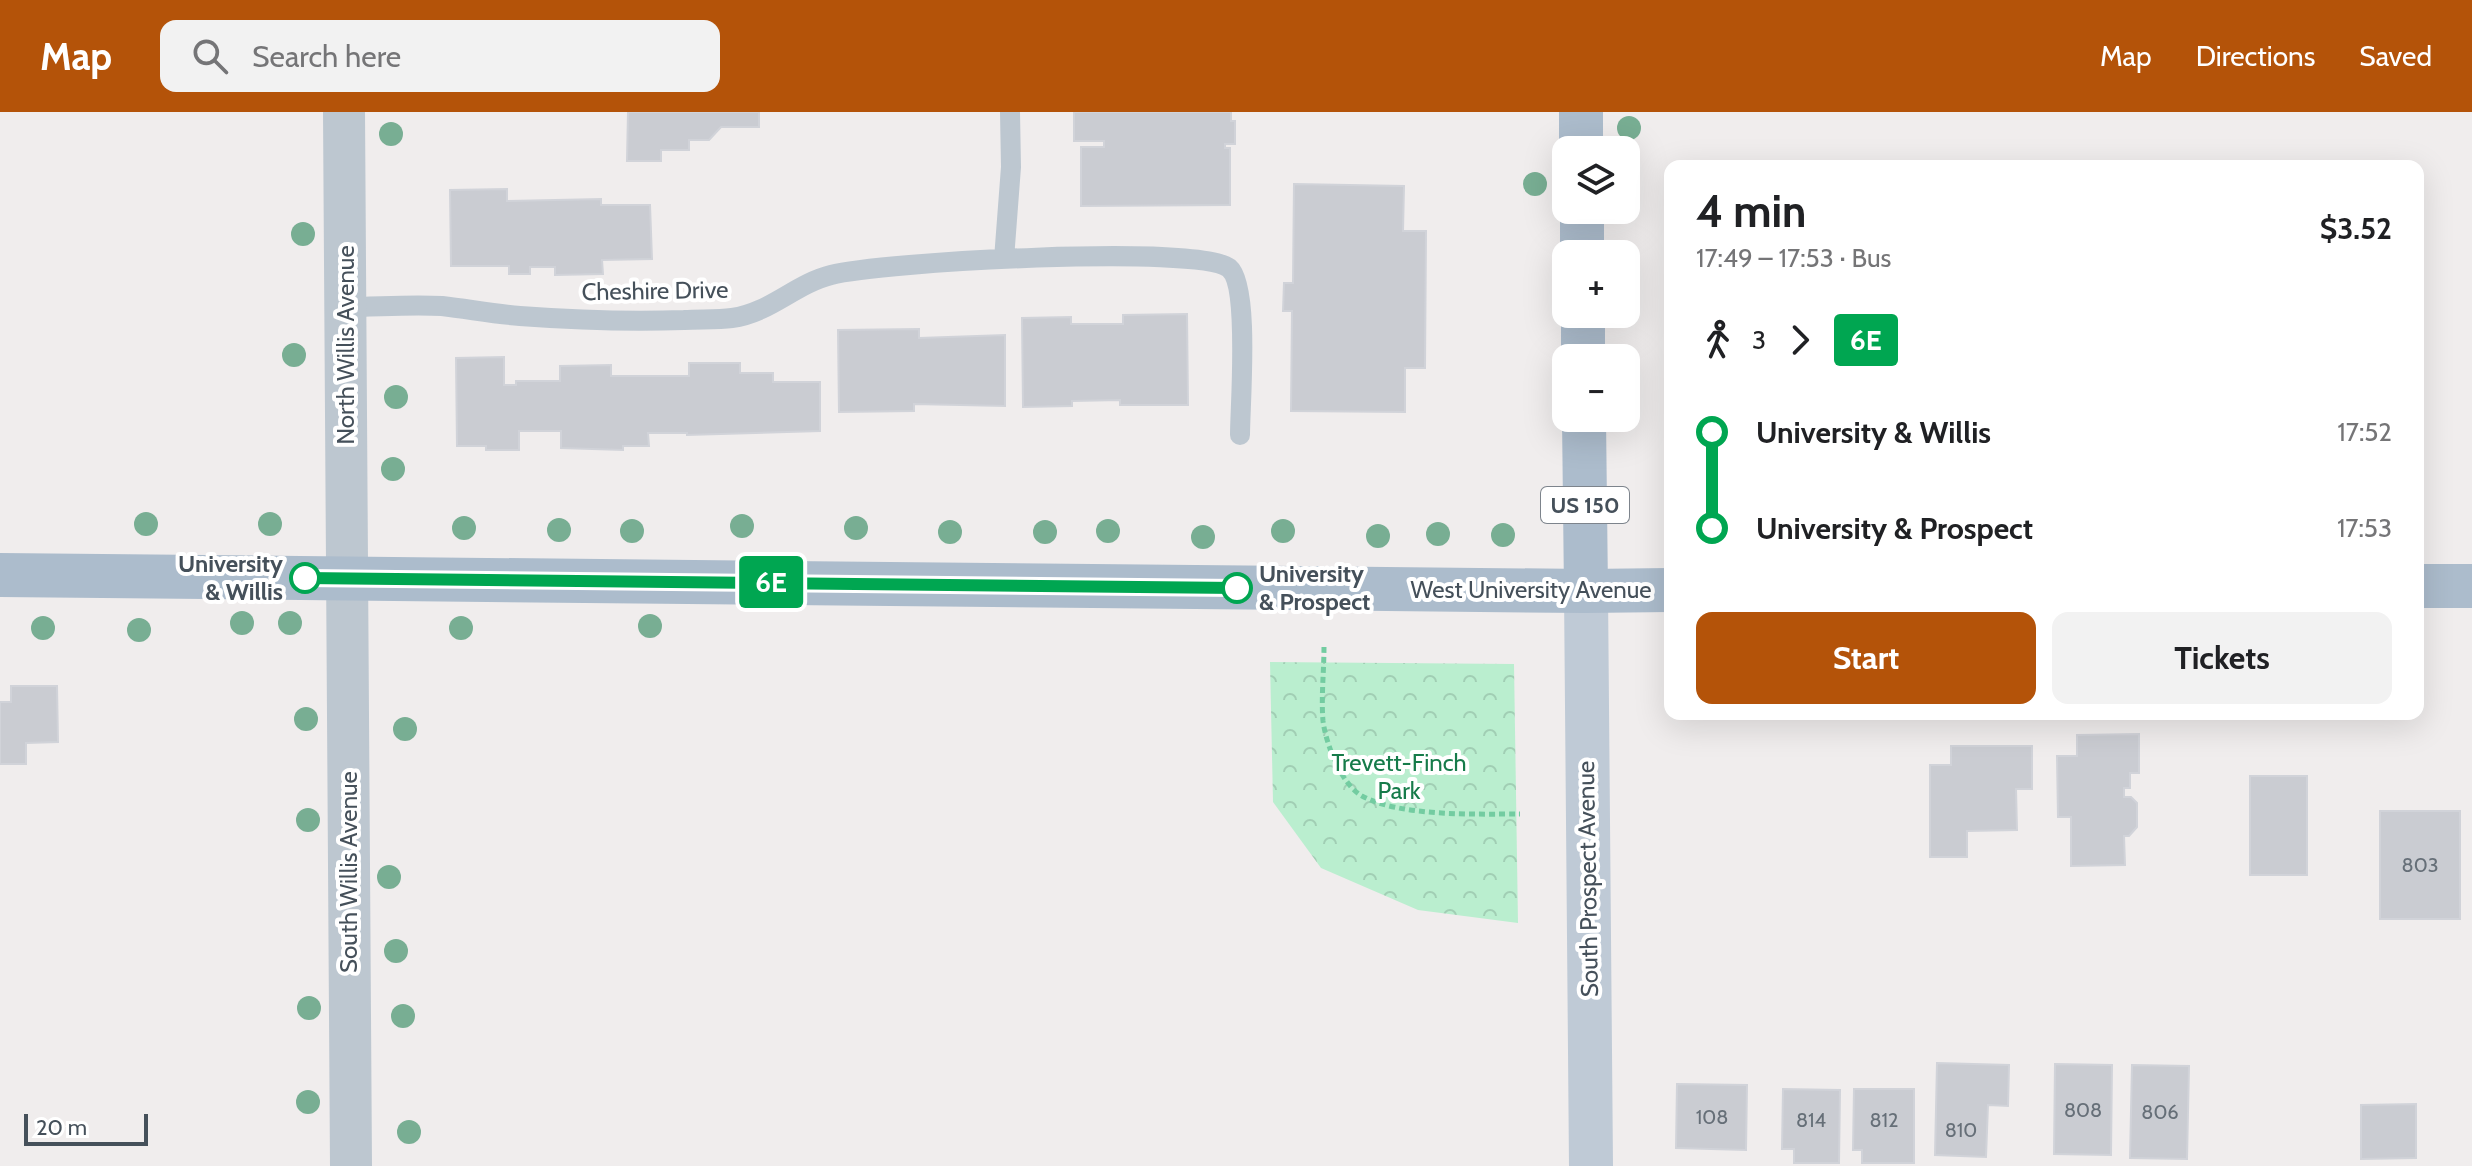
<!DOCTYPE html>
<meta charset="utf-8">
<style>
body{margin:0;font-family:Cabin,sans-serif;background:#f2f2f2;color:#202124;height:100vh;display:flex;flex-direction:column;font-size:30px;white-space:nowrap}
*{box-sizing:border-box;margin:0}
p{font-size:26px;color:#757577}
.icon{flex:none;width:44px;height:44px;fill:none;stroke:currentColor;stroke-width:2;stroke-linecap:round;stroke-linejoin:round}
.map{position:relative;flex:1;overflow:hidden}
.sheet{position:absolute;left:1664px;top:48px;width:760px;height:560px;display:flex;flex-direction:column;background:#fff;border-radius:16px;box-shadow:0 8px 32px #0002}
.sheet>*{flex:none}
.badge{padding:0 16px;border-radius:6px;font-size:28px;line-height:52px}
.tools{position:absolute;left:1552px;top:24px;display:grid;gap:16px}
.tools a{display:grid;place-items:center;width:88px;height:88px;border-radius:16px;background:#fff;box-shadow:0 8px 32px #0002;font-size:40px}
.scale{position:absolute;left:24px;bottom:20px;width:124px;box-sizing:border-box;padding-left:8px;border:4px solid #45505a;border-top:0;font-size:22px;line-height:28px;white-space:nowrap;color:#45505a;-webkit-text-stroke:6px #fff;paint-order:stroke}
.map>.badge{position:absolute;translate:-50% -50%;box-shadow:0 0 0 4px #fff}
.legs{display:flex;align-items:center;gap:12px;height:88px;padding:0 32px;font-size:26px}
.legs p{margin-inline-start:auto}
.overview{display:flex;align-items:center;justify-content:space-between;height:136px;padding:0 32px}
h1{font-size:44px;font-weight:800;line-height:60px}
.cta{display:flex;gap:16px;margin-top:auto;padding:16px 32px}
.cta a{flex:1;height:92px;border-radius:16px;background:#b45309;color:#fff;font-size:32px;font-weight:800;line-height:92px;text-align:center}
.cta a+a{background:#f2f2f2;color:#202124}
ul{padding:0 32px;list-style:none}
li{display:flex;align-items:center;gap:28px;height:96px;font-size:30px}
li i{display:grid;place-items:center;width:12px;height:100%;margin:0 10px;background:currentColor}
li i::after{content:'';width:20px;height:20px;margin:-10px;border:6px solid;border-radius:50%;background:#fff}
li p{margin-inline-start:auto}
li:first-child i{background:linear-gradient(#0000 50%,currentColor 0)}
li:last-child i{background:linear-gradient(currentColor 50%,#0000 0)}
header{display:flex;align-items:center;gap:48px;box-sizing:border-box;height:112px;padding:0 40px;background:#b45309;color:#fff}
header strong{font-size:38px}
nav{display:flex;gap:44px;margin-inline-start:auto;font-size:28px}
.search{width:560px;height:72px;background:#f2f2f2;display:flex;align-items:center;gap:20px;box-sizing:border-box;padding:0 28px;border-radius:16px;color:#757577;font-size:30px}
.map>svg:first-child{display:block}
</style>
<header>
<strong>Map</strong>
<div class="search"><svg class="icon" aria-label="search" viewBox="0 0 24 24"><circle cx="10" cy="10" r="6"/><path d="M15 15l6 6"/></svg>Search here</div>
<nav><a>Map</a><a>Directions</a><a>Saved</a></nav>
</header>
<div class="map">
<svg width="2472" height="1054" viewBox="0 0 2472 1054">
<defs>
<pattern id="park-crowns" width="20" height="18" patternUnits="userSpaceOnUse" patternTransform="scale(2)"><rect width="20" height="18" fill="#baeecf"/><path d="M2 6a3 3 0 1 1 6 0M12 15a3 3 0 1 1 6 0" fill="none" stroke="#a1ceb4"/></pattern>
</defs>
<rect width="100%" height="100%" fill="#f0eded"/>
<path fill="url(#park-crowns)" d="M1270,550L1514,552L1518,811L1418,798L1321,756L1273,690Z"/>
<path fill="#caccd2" stroke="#d1d3d9" stroke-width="2" d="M628,0H759V15H721L709,28H689V38H661V49H627Z
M1074,0H1231V9H1235V32H1225V36H1230V93L1081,94V35H1104V29H1074Z
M1294,72L1404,74L1403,119H1426L1425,256H1405V300L1291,299L1292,199H1283L1284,171H1293Z
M507,77V89L601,87V93H650L652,147L602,148L603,162L555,163V155H530V162H509V154H451L450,78Z
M1187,202L1188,293H1120V288L1072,289V294L1023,295L1022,206L1071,205V212H1123V203Z
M919,217V226L1005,223V294L914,292V299L839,300L838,218Z
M504,245V273H516V269H560V254L611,253V264H689V251H740V261H773V270H820V319L687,323V321H648L649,334H623V338L561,336V319H519V338H486V334H457L456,246Z
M11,574H57L58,630L26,631V652H0V590H11Z
M2139,622V661H2130V676H2124V685H2131L2137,691V715L2129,724H2124L2125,753L2071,754V705H2058L2057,644H2077V623Z
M1951,634H2032V677H2016L2017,718L1967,719V745H1930V653H1951Z
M2250,664H2307V763H2250Z
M2380,699H2460V807H2380Z
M1937,951L2009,953L2008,994L1988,993L1986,1045L1935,1043Z
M2055,952L2112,953L2111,1043L2054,1042Z
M2132,953L2189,954L2187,1047L2130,1046Z
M1677,972L1747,973L1746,1038L1676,1036Z
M1783,977L1840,978L1839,1051H1794V1037H1782Z
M1854,977H1914V1051H1862V1038H1853Z
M2416,992V1046L2361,1047V993Z"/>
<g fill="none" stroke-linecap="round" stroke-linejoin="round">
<path stroke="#73cca1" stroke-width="5" stroke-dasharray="6 4" stroke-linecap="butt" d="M1324,535C1324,559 1321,585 1323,609C1326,632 1341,672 1362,684C1401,705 1476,702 1520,702"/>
<path stroke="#bdc7d0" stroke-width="20" d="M1004,147L1011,55L1010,0
M345,195C377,195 410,192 442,194C468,197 494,202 520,204C574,208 630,210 684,208C700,207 717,208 732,206C770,201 795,172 831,163C880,150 1198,132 1229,156C1250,173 1240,293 1240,323"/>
<path stroke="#bdc7d0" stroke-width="42" d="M344,0L351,1054"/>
<path stroke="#bfcad6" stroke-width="44" d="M1586,479L1591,1054"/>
<path stroke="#acbccc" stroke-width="44" d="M1581,0V38
M1582,98V142
M1583,202V246
M1584,306L1586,479
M0,463L1586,479L1670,478
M2418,474H2472"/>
</g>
<g fill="#78ae93">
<circle cx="1629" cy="16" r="12"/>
<circle cx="391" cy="22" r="12"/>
<circle cx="1535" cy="72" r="12"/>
<circle cx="303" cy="122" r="12"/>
<circle cx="294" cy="243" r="12"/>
<circle cx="396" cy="285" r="12"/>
<circle cx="393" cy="357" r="12"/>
<circle cx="146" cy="412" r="12"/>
<circle cx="270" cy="412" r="12"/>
<circle cx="742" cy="414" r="12"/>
<circle cx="464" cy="416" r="12"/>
<circle cx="856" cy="416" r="12"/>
<circle cx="559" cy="418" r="12"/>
<circle cx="632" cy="419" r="12"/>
<circle cx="1108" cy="419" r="12"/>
<circle cx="1283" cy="419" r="12"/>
<circle cx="950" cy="420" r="12"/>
<circle cx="1045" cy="420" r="12"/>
<circle cx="1438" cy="422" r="12"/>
<circle cx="1503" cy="423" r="12"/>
<circle cx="1378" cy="424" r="12"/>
<circle cx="1203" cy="425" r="12"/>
<circle cx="242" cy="511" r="12"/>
<circle cx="290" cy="511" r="12"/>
<circle cx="650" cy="514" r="12"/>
<circle cx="43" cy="516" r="12"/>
<circle cx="461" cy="516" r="12"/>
<circle cx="139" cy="518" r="12"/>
<circle cx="306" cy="607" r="12"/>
<circle cx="405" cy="617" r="12"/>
<circle cx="308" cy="708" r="12"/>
<circle cx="389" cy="765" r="12"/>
<circle cx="396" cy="839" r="12"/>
<circle cx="309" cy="896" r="12"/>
<circle cx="403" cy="904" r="12"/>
<circle cx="308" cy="990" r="12"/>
<circle cx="409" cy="1020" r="12"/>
</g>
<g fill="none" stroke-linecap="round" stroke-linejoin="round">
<defs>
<path id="line-1" d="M305,466L1237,476"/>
</defs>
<use href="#line-1" stroke="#fff" stroke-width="18"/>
<use href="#line-1" stroke="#00a651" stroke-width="12"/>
</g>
<g fill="#fff" stroke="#00a651" stroke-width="4">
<circle cx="305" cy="466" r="14"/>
<circle cx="1237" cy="476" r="14"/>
</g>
<g text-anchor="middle" stroke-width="8" stroke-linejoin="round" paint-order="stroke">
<g font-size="20" fill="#666f78">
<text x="2420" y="760">803</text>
<text x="2083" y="1005">808</text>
<text x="2160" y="1007">806</text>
<text x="1712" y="1012">108</text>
<text x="1811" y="1015">814</text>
<text x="1884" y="1015">812</text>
<text x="1961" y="1025">810</text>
</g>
<rect fill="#fff" stroke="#7d848c" stroke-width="2" x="1541" y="375" width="88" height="36" rx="6"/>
<g font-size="22" font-weight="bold" fill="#45505a">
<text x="1585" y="401">US 150</text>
</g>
<g font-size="24" fill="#45505a" stroke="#fff">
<text transform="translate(655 179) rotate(-1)" y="8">Cheshire Drive</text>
<text transform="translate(346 233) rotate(-90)" y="8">North Willis Avenue</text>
<text x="1531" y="486">West University Avenue</text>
<text transform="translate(349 760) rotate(-90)" y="8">South Willis Avenue</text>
<text transform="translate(1588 767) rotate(-91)" y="8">South Prospect Avenue</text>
</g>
<g font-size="24" font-weight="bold" fill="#45505a" stroke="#fff" text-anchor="end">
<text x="283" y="460">University<tspan x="283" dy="28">&amp; Willis</tspan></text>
<text x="1259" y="470" text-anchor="start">University<tspan x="1259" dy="28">&amp; Prospect</tspan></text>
</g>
<g font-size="24" fill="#167b4a" stroke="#fff">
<text x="1399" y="659">Trevett-Finch<tspan x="1399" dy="28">Park</tspan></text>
</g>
</g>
</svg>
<div class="tools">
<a><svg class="icon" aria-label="layers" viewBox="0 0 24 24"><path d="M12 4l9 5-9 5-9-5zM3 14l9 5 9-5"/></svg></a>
<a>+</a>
<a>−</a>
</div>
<div class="scale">20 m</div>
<b class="badge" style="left:771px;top:470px;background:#00a651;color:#fff">6E</b>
<section class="sheet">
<div class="overview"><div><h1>4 min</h1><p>17:49 – 17:53 · Bus</p></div><b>$3.52</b></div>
<div class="legs"><svg class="icon" aria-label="walk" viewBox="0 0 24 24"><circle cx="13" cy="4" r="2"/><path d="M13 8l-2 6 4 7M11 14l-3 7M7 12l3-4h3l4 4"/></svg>3<svg class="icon" aria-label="forward" viewBox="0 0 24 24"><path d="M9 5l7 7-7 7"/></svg><b class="badge" style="background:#00a651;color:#fff">6E</b></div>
<ul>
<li><i style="color:#00a651"></i><b>University &amp; Willis</b><p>17:52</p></li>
<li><i style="color:#00a651"></i><b>University &amp; Prospect</b><p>17:53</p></li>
</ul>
<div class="cta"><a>Start</a><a>Tickets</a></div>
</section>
</div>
